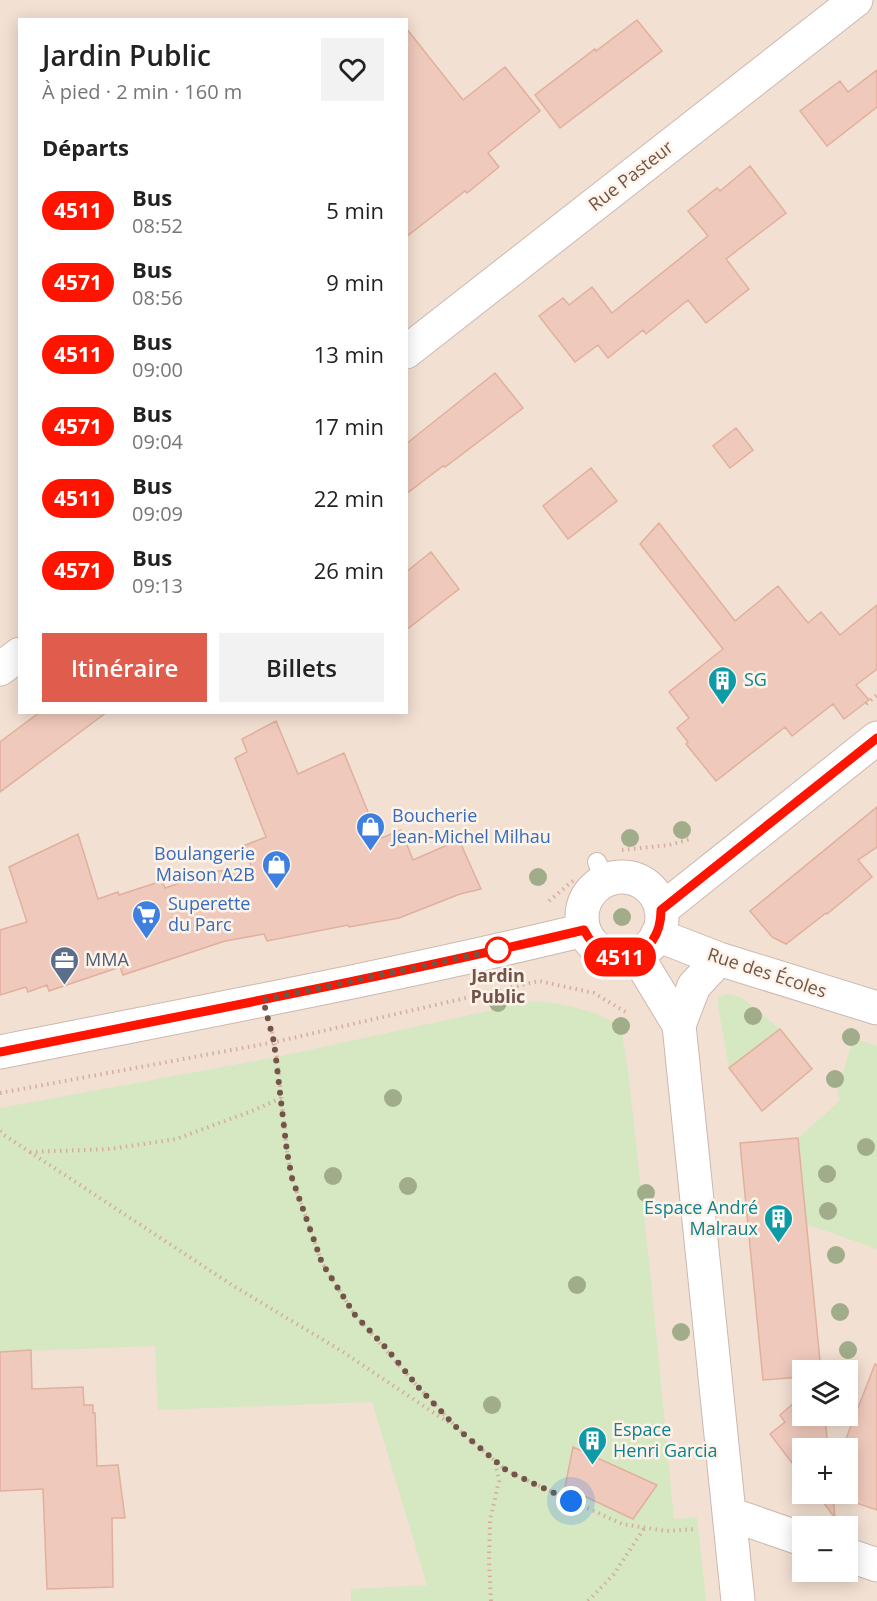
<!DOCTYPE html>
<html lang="fr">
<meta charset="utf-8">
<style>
body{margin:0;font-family:"Open Sans",sans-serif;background:#f2f2f2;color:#222;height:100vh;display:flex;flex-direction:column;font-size:22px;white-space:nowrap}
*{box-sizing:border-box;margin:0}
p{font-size:20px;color:#767676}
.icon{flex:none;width:33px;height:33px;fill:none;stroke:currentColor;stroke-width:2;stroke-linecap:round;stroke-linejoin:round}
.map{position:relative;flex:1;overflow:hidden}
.panel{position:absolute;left:18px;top:18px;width:390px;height:696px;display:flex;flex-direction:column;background:#fff;border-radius:0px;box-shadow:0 3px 15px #0003}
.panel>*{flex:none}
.badge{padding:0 12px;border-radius:20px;font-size:21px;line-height:39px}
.fabs{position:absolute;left:792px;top:1360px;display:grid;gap:12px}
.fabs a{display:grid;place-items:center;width:66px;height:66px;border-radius:0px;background:#fff;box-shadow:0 3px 15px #0003;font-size:30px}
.you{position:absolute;width:30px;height:30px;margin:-15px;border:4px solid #fff;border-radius:50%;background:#1a73e8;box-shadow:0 0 0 9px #1a73e833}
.map>.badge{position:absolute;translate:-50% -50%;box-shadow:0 0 0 3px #fff}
h2{padding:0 24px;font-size:22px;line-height:54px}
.round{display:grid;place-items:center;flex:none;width:63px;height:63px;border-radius:0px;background:#f2f2f2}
.overview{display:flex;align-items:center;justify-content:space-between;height:102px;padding:0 24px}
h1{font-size:28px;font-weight:600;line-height:45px}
.action{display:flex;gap:12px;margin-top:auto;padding:12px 24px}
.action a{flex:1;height:69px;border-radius:0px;background:#e05c4d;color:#fff;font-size:24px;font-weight:600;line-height:69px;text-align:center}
.action a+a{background:#f2f2f2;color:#222}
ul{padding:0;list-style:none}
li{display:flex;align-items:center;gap:18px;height:72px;padding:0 24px}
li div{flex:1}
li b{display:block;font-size:22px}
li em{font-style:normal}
li .badge{min-width:66px;font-weight:700;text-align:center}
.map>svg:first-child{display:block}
</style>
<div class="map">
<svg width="877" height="1601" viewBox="0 0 877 1601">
<rect width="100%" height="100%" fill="#fbefe3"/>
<path fill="#f2e0d2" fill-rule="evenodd" d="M0,0H877V1601H0ZM20,20H406V712H20ZM802,1371H848V1416H802ZM802,1449H848V1494H802ZM802,1527H848V1572H802Z"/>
<path fill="#d6e8c2" d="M726,994L741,997L780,1029L729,1068L718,1006V998Z
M533,1001C565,1003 594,1010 621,1026L629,1078L650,1269L674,1519L697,1517L706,1601H351V1589L427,1585L372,1402L158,1410L155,1346L0,1352V1108L277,1057Z
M853,1038L877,1046V1249L806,1224L798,1138L841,1100L837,1094Z"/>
<path fill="#efcabc" stroke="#e1af9d" stroke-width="1.5" d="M637,20L662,51L560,128L535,95L595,49L596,51Z
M406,28L463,100L505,67L540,111L488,153L499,167L467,193L465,191L406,237Z
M877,70V107L827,146L800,111L840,81L848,92Z
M750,166L786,213L726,259L749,289L706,323L688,300L646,334L643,330L608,358L598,345L575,362L539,316L563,298L569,305L592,287L612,313L708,236L688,211L717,188L720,191Z
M495,373L523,408L445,467L443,466L406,494V444Z
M736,428L753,450L730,468L713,446Z
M591,468L617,501L568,539L543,506Z
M659,523L735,621L778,586L808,623L821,612L840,635L877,605V669L856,685L869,700L844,719L833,704L792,736L785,727L716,781L686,744L688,742L677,728L689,718L669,692L723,649L640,544Z
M431,552L459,589L406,630V572Z
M40,712H107L0,792V742Z
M276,721L298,774L344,753L379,839L401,830L413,860L459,840L481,889L460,894L399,918L349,927L348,925L267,941L264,934L225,941L123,975L120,967L49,991L47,985L28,992L26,987L0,995V930L27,922L9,867L78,834L98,899L118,892L119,895L162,881L165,888L213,872L251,866L243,846L266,837L235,758L247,752L242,739Z
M877,807V847L858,860L872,877L827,914L826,913L786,944L772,937L750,911Z
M780,1029L812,1069L762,1111L729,1068Z
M798,1138L821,1371H802V1377L763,1380L740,1143Z
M31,1350L32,1389L83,1387L84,1405H93V1413H95L97,1466L118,1465L125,1518H112L113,1587L47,1589L43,1489L0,1491V1352Z
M875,1364L877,1365V1510L833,1495L835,1518L817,1494H848V1449H842Z
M802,1396V1416H825L828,1449H802V1476L770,1434L785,1422L780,1415Z
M573,1447L657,1485L633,1519L565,1487Z"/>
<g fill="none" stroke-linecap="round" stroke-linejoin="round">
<defs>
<path id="service" d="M597,862L605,881"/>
<path id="minor" d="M406,352L856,0
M0,669L20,654
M657,935L719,959L877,1008
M636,954L679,1025L738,1601
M679,1025L694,986L719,959
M730,1514L802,1539
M848,1555L877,1565"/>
<path id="tertiary" d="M582 917a40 40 0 1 1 80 0a40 40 0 1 1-80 0Z
M661,910L877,738
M0,1052C195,1013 391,977 584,930"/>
</defs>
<use href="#service" stroke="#ceb8ad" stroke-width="20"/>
<use href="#minor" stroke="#ceb8ad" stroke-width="35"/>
<use href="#tertiary" stroke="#ceb8ad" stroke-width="35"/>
<path stroke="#d4ad9f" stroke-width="4" stroke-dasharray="1.5 4.5" stroke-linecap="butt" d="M866,704L877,695
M622,850L669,845L691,839
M549,901L575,879
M272,1032L277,1057L287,1152L292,1178L322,1263L355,1315L419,1388L460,1431L507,1471L622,1524L666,1531L696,1529
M0,1093L275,1042L539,981L594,993L629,1014
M0,1131L4,1135L232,1285L340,1350L452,1425
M30,1152L110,1149L176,1139L252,1111L281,1098
M491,1601L489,1561L490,1520L499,1481L495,1462
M588,1601L614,1574L645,1527"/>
<use href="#service" stroke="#fff" stroke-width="18"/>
<use href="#minor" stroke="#fff" stroke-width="33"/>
<use href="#tertiary" stroke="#fff" stroke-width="33"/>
</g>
<g fill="#a1ad8a">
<circle cx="682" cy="830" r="9"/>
<circle cx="630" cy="838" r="9"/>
<circle cx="538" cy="877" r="9"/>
<circle cx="622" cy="917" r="9"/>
<circle cx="498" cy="1003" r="9"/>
<circle cx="753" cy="1016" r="9"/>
<circle cx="621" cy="1026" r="9"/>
<circle cx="851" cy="1037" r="9"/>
<circle cx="835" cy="1079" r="9"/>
<circle cx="393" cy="1098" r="9"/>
<circle cx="866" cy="1147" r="9"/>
<circle cx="827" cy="1174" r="9"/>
<circle cx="333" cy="1176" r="9"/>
<circle cx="408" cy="1186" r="9"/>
<circle cx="646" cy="1193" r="9"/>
<circle cx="828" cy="1211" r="9"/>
<circle cx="836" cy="1255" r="9"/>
<circle cx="577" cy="1285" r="9"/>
<circle cx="840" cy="1312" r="9"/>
<circle cx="681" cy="1332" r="9"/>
<circle cx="848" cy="1350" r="9"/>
<circle cx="492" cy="1405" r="9"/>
</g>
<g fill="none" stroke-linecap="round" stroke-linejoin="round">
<defs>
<path id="line" d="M0,1052C195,1013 391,976 584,930C607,975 661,961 661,910L877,738"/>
</defs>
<use href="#line" stroke="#fff" stroke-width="14"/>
<use href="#line" stroke="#ff1400" stroke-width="9"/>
<path stroke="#72544a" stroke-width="6" stroke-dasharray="0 10.8" d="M498,950L263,1000L274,1042L287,1152L292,1178L322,1263L355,1315L387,1349L419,1388L460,1431L507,1471L571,1501"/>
</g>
<defs>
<symbol id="building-pin" viewBox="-11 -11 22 30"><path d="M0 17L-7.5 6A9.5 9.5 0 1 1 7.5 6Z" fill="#0f9aa8" stroke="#fef3e9"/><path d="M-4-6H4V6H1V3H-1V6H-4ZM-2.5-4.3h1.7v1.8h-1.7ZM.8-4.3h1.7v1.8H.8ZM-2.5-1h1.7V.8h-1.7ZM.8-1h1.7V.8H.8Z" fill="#fff"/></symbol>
<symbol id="shop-pin" viewBox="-11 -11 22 30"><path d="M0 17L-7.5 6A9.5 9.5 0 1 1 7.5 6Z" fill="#3f7fe0" stroke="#fef3e9"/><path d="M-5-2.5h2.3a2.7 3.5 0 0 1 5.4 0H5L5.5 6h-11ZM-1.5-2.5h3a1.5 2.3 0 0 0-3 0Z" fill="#fff"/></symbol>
<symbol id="supermarket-pin" viewBox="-11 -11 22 30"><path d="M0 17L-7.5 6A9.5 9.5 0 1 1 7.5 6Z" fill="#3f7fe0" stroke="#fef3e9"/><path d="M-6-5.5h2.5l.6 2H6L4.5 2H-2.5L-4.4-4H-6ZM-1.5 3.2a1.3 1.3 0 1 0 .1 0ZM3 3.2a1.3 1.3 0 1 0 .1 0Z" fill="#fff"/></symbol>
<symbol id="office-pin" viewBox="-11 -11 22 30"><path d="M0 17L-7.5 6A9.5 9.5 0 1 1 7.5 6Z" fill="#5c6f8a" stroke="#fef3e9"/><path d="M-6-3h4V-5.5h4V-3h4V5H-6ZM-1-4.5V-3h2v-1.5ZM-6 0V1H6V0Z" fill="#fff"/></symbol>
</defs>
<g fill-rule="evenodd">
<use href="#building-pin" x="706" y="664" width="33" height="45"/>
<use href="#shop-pin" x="354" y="810" width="33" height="45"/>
<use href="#shop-pin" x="260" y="848" width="33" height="45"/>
<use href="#supermarket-pin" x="130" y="898" width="33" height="45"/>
<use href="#office-pin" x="48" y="944" width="33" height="45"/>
<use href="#building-pin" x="762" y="1202" width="33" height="45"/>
<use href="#building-pin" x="576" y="1424" width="33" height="45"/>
</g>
<circle fill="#fff" stroke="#ff1400" stroke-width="3" cx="498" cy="950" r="12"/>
<g text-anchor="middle" stroke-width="5" stroke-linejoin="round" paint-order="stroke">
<g font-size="18" fill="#72544a" stroke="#fef3e9">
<text transform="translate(631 176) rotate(-38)" y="6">Rue Pasteur</text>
<text transform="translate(767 973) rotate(18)" y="6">Rue des Écoles</text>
</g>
<g font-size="18" fill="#0d838f" stroke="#fef3e9" text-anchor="start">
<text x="744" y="686">SG</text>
<text x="758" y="1214" text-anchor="end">Espace André<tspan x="758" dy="21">Malraux</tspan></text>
<text x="613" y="1436">Espace<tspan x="613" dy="21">Henri Garcia</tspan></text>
</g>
<g font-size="18" fill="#366cbe" stroke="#fef3e9" text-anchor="start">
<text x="392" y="822">Boucherie<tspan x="392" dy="21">Jean-Michel Milhau</tspan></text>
<text x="255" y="860" text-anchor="end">Boulangerie<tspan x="255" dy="21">Maison A2B</tspan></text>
<text x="168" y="910">Superette<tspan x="168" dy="21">du Parc</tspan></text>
</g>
<g font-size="18" fill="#4e5e75" stroke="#fef3e9" text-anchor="start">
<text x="85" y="966">MMA</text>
</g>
<g font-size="18" font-weight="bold" fill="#72544a" stroke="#fef3e9">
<text x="498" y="982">Jardin<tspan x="498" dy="21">Public</tspan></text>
</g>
</g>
</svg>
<div class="fabs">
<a><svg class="icon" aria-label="layers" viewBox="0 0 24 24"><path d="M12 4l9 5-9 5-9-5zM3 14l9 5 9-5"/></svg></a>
<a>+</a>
<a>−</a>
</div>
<div class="you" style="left:571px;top:1501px"></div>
<b class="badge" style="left:620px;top:957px;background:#ff1400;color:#fff">4511</b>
<section class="panel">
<div class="overview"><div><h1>Jardin Public</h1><p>À pied · 2 min · 160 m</p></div><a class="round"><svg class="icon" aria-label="heart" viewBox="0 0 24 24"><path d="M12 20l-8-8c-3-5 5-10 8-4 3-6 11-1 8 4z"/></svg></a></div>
<h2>Départs</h2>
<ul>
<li><span class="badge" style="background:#ff1400;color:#fff">4511</span><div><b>Bus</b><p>08:52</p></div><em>5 min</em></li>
<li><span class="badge" style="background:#ff1400;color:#fff">4571</span><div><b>Bus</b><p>08:56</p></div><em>9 min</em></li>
<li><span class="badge" style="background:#ff1400;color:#fff">4511</span><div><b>Bus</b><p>09:00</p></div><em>13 min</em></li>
<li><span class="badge" style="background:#ff1400;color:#fff">4571</span><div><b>Bus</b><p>09:04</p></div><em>17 min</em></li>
<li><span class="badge" style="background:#ff1400;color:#fff">4511</span><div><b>Bus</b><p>09:09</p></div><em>22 min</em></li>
<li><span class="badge" style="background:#ff1400;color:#fff">4571</span><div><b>Bus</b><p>09:13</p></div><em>26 min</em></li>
</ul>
<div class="action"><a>Itinéraire</a><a>Billets</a></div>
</section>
</div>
